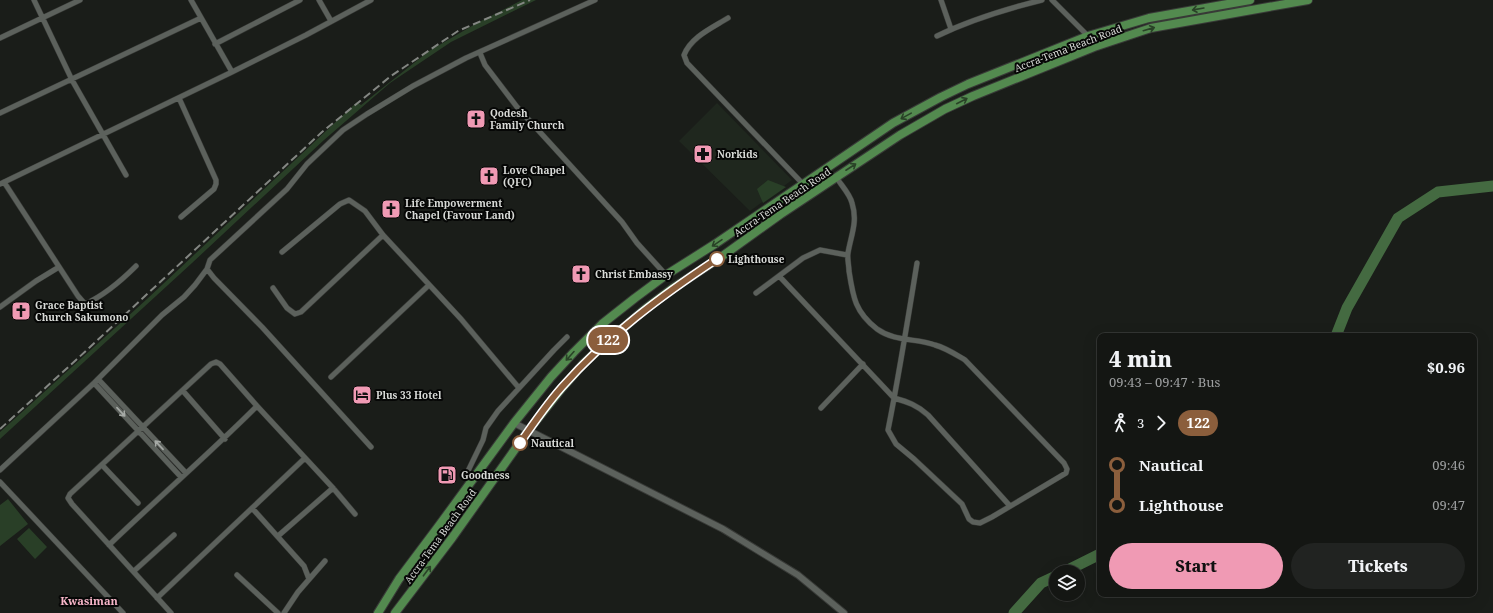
<!DOCTYPE html>
<meta charset="utf-8">
<style>
body{margin:0;font-family:"Noto Serif",serif;background:#212321;color:#f1f3f6;height:100vh;display:flex;flex-direction:column;font-size:15px;white-space:nowrap}
*{box-sizing:border-box;margin:0}
p{font-size:13px;color:#9d9fa0}
.icon{flex:none;width:22px;height:22px;fill:none;stroke:currentColor;stroke-width:2;stroke-linecap:round;stroke-linejoin:round}
.map{position:relative;flex:1;overflow:hidden}
.sheet{position:absolute;left:1097px;top:333px;width:380px;height:264px;display:flex;flex-direction:column;background:#141613;border-radius:8px;box-shadow:0 4px 16px #0002,0 0 0 1px #333533}
.sheet>*{flex:none}
.badge{padding:0 8px;border-radius:13px;font-size:14px;line-height:26px}
.tools{position:absolute;left:1049px;top:565px;display:grid;gap:8px}
.tools a{display:grid;place-items:center;width:36px;height:36px;border-radius:50%;background:#141613;box-shadow:0 4px 16px #0002,0 0 0 1px #333533;font-size:20px}
.map>.badge{position:absolute;translate:-50% -50%;box-shadow:0 0 0 2px #fff}
.legs{display:flex;align-items:center;gap:6px;height:44px;padding:0 12px;font-size:13px}
.legs p{margin-inline-start:auto}
.headline{display:flex;align-items:center;justify-content:space-between;height:68px;padding:0 12px}
h1{font-size:22px;font-weight:800;line-height:30px}
.action{display:flex;gap:8px;margin-top:auto;padding:8px 12px}
.action a{flex:1;height:46px;border-radius:24px;background:#f09ab4;color:#111;font-size:16px;font-weight:800;line-height:46px;text-align:center}
.action a+a{background:#212321;color:#f1f3f6}
ul{padding:0 12px;list-style:none}
li{display:flex;align-items:center;gap:14px;height:40px;font-size:15px}
li i{display:grid;place-items:center;width:6px;height:100%;margin:0 5px;background:currentColor}
li i::after{content:'';width:10px;height:10px;margin:-5px;border:3px solid;border-radius:50%;background:#141613}
li p{margin-inline-start:auto}
li:first-child i{background:linear-gradient(#0000 50%,currentColor 0)}
li:last-child i{background:linear-gradient(currentColor 50%,#0000 0)}
.map>svg:first-child{display:block}
</style>
<div class="map">
<svg width="1493" height="613" viewBox="0 0 1493 613">
<rect width="100%" height="100%" fill="#1a1d19"/>
<path fill="#1f271e" d="M717,103L792,180L750,211L679,141Z"/>
<path fill="#293f27" d="M522,0H536L451,42L390,83L324,140L192,263L0,439V432L147,299L357,102L361,105L429,51L477,23Z
M768,180L786,187L763,203L757,189Z
M8,499L28,524L0,546V505Z
M29,528L47,547L35,559L17,539Z"/>
<g fill="none" stroke-linecap="round" stroke-linejoin="round">
<path stroke="#446a41" stroke-width="11" d="M1336,336L1347,308L1398,218L1438,192L1493,186
M1064,572L1100,554
M1014,613L1041,583L1056,576"/>
<defs>
<path id="minor" d="M34,0L72,80L126,175
M191,0L232,72
M319,0L331,21
M941,0L951,29
M1052,0L1088,36
M728,18C712,28 691,37 684,55L687,63L803,184
M937,36C970,20 1006,9 1042,0
M0,38L80,0
M215,44L300,0
M480,53L485,65L517,107L622,222L637,243L666,275
M179,98L216,180V184L214,189L181,217
M0,113L201,18
M836,177C841,185 850,194 852,203C858,222 851,235 848,253C847,259 849,265 849,271C853,297 855,312 877,329C895,342 916,338 935,345C946,348 955,354 965,360L1064,463L1067,469L1066,473L992,517L980,523L973,522L969,519L962,504L914,459L896,444L888,430C899,375 908,319 917,263
M4,182L78,296L85,304C105,295 121,281 136,266
M0,184L232,72L306,35L371,0
M282,252L340,204L349,200L365,211L383,235L461,319L519,388
M207,269L214,278L262,327L371,447
M780,277L894,398C908,402 917,405 928,415L1010,506
M273,288L287,308L295,314L301,312L383,235
M756,293L803,258L820,250L847,255
M0,307L36,281L59,267
M331,377L429,285
M98,379L186,473
M94,383L181,477
M183,391L225,439
M257,406L333,488L355,514
M821,408L863,364
M102,465L138,503
M0,470L94,383L162,315L184,297L195,285L207,269L210,260L287,189L307,164L343,130L367,114L413,86L466,58L595,0
M473,478L467,473L483,440L486,428L498,411L554,350L567,337
M0,482L123,613
M252,508L304,566L309,579
M278,536L333,488
M109,545C158,498 209,454 257,406L220,364L216,362L211,364L70,494L68,498L72,504L171,613
M134,571L174,535
M237,575L278,613
M157,598L305,458
M284,613L298,592L325,561"/>
<path id="tertiary" d="M514,423L723,529L798,575L844,613"/>
<path id="primary" d="M378,613L399,579L438,527L514,423L551,377L574,352L602,324L635,298L666,275L715,244L893,123L941,97L968,84L1088,36L1149,18L1250,0
M395,613L452,538L528,431L562,388L583,364L608,341L645,309L673,288L721,257L781,214L900,135L945,109L973,96L1094,47L1151,28L1308,0"/>
</defs>
<use href="#minor" stroke="#383a37" stroke-width="6"/>
<use href="#tertiary" stroke="#383a37" stroke-width="8"/>
<use href="#primary" stroke="#383a37" stroke-width="10"/>
<use href="#minor" stroke="#5c615c" stroke-width="5"/>
<use href="#tertiary" stroke="#5c615c" stroke-width="6"/>
<use href="#primary" stroke="#538a4f" stroke-width="8"/>
<path stroke="#848783" stroke-width="2" stroke-dasharray="8 4" stroke-linecap="butt" d="M0,429L76,360L322,132L391,76L458,31L530,0"/>
</g>
<defs><path id="oneway-shaft" d="M-6 0H5M1.5-3L5.5 0L1.5 3" fill="none" stroke-width="1.6" stroke-linecap="round" stroke-linejoin="round"/></defs>
<g stroke="#294227">
<use href="#oneway-shaft" transform="translate(1198 9) rotate(170)"/>
<use href="#oneway-shaft" transform="translate(1149 29) rotate(-16)"/>
<use href="#oneway-shaft" transform="translate(962 101) rotate(-27)"/>
<use href="#oneway-shaft" transform="translate(906 116) rotate(151)"/>
<use href="#oneway-shaft" transform="translate(851 167) rotate(-33)"/>
<use href="#oneway-shaft" transform="translate(717 243) rotate(146)"/>
<use href="#oneway-shaft" transform="translate(570 356) rotate(132)"/>
<use href="#oneway-shaft" transform="translate(427 571) rotate(-53)"/>
</g>
<g stroke="#a6aaa6">
<use href="#oneway-shaft" transform="translate(121 412) rotate(47)"/>
<use href="#oneway-shaft" transform="translate(159 445) rotate(-133)"/>
</g>
<g fill="none" stroke-linecap="round" stroke-linejoin="round">
<defs>
<path id="line-1" d="M520,443C533,424 547,404 562,387C607,336 661,296 717,259"/>
</defs>
<use href="#line-1" stroke="#fff" stroke-width="9"/>
<use href="#line-1" stroke="#8b5e3c" stroke-width="6"/>
</g>
<defs>
<symbol id="church-square" viewBox="-11 -11 22 22"><rect x="-9" y="-9" width="18" height="18" rx="4" fill="#f09ab4" stroke="#060706"/><path d="M-1.2-6h2.4v3.5h3.3v2.4h-3.3V6h-2.4V-.1h-3.3v-2.4h3.3Z" fill="#111"/></symbol>
<symbol id="pharmacy-square" viewBox="-11 -11 22 22"><rect x="-9" y="-9" width="18" height="18" rx="4" fill="#f09ab4" stroke="#060706"/><path d="M-2-6h4v4h4v4h-4v4h-4v-4h-4v-4h4Z" fill="#111"/></symbol>
<symbol id="hotel-square" viewBox="-11 -11 22 22"><rect x="-9" y="-9" width="18" height="18" rx="4" fill="#f09ab4" stroke="#060706"/><path d="M-6-4.5h1.5V1H6V5H4.5V3h-9V5H-6ZM-4 0a1.8 1.8 0 1 1 3.6 0ZM.5 0V-2.5h3Q6-2.5 6 0Z" fill="#111"/></symbol>
<symbol id="fuel-square" viewBox="-11 -11 22 22"><rect x="-9" y="-9" width="18" height="18" rx="4" fill="#f09ab4" stroke="#060706"/><path d="M-5.5-6h7V0h2V4h1.3V-2.5L3-4.5l.8-.8L6-3V5H2.5V1h-1V6h-7ZM-4.2-4.7v3.2H.2V-4.7Z" fill="#111"/></symbol>
</defs>
<g fill-rule="evenodd">
<use href="#church-square" x="465" y="108" width="22" height="22"/>
<use href="#pharmacy-square" x="692" y="143" width="22" height="22"/>
<use href="#church-square" x="478" y="165" width="22" height="22"/>
<use href="#church-square" x="380" y="198" width="22" height="22"/>
<use href="#church-square" x="570" y="263" width="22" height="22"/>
<use href="#church-square" x="10" y="300" width="22" height="22"/>
<use href="#hotel-square" x="351" y="384" width="22" height="22"/>
<use href="#fuel-square" x="436" y="464" width="22" height="22"/>
</g>
<g fill="#fff" stroke="#8b5e3c" stroke-width="2">
<circle cx="717" cy="259" r="7"/>
<circle cx="520" cy="443" r="7"/>
</g>
<g text-anchor="middle" stroke-width="4" stroke-linejoin="round" paint-order="stroke">
<g font-size="10" fill="#d8dad7" stroke="#060706">
<text transform="translate(1068 48) rotate(-21)" y="4">Accra-Tema Beach Road</text>
<text transform="translate(782 202) rotate(-34)" y="4">Accra-Tema Beach Road</text>
<text transform="translate(440 536) rotate(-54)" y="4">Accra-Tema Beach Road</text>
</g>
<g font-size="10" font-weight="bold" fill="#d8dad7" stroke="#060706" text-anchor="start">
<text x="490" y="117">Qodesh<tspan x="490" dy="12">Family Church</tspan></text>
<text x="717" y="158">Norkids</text>
<text x="503" y="174">Love Chapel<tspan x="503" dy="12">(QFC)</tspan></text>
<text x="405" y="207">Life Empowerment<tspan x="405" dy="12">Chapel (Favour Land)</tspan></text>
<text x="595" y="278">Christ Embassy</text>
<text x="35" y="309">Grace Baptist<tspan x="35" dy="12">Church Sakumono</tspan></text>
<text x="376" y="399">Plus 33 Hotel</text>
<text x="461" y="479">Goodness</text>
</g>
<g font-size="10" font-weight="bold" fill="#d8dad7" stroke="#060706" text-anchor="start">
<text x="728" y="263">Lighthouse</text>
<text x="531" y="447">Nautical</text>
</g>
<g font-size="11" font-weight="bold" fill="#f8b6c9" stroke="#060706">
<text x="89" y="605">Kwasiman</text>
</g>
</g>
</svg>
<div class="tools">
<a><svg class="icon" aria-label="layers" viewBox="0 0 24 24"><path d="M12 4l9 5-9 5-9-5zM3 14l9 5 9-5"/></svg></a>
</div>
<b class="badge" style="left:608px;top:340px;background:#8b5e3c;color:#fff">122</b>
<section class="sheet">
<div class="headline"><div><h1>4 min</h1><p>09:43 – 09:47 · Bus</p></div><b>$0.96</b></div>
<div class="legs"><svg class="icon" aria-label="walk" viewBox="0 0 24 24"><circle cx="13" cy="4" r="2"/><path d="M13 8l-2 6 4 7M11 14l-3 7M7 12l3-4h3l4 4"/></svg>3<svg class="icon" aria-label="forward" viewBox="0 0 24 24"><path d="M9 5l7 7-7 7"/></svg><b class="badge" style="background:#8b5e3c;color:#fff">122</b></div>
<ul>
<li><i style="color:#8b5e3c"></i><b>Nautical</b><p>09:46</p></li>
<li><i style="color:#8b5e3c"></i><b>Lighthouse</b><p>09:47</p></li>
</ul>
<div class="action"><a>Start</a><a>Tickets</a></div>
</section>
</div>
